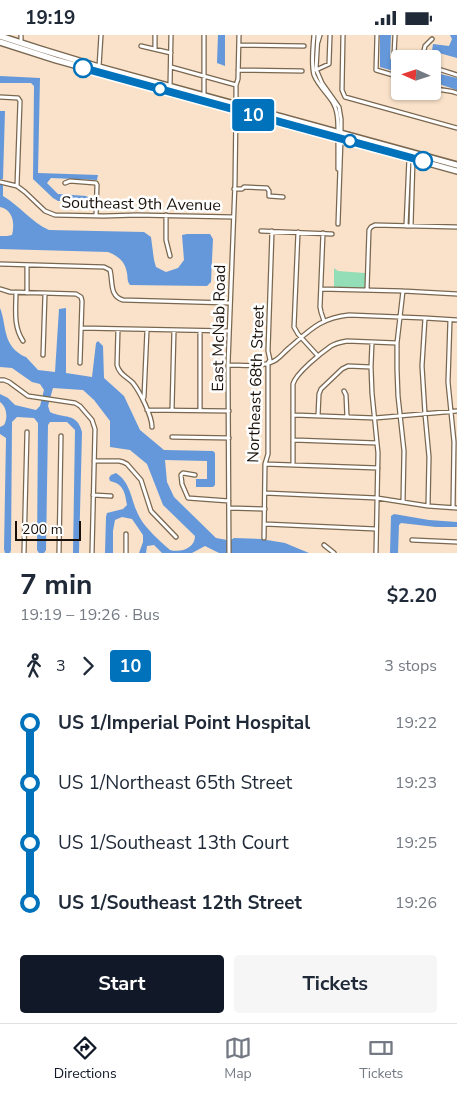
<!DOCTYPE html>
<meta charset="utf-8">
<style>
body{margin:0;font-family:"Nunito Sans",sans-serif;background:#f6f6f7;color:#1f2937;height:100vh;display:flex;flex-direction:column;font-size:19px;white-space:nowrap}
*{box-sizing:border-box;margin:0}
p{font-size:16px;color:#747a83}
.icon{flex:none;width:28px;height:28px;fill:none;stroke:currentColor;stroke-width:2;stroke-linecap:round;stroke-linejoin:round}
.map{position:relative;height:518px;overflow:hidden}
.side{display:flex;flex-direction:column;background:#fff;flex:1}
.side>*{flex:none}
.badge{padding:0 10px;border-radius:4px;font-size:18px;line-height:32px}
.needle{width:32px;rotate:273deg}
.tools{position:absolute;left:391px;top:15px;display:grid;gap:10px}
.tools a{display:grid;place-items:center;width:50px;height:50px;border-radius:5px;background:#fff;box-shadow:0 1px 4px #0004;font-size:25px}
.scale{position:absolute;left:15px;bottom:12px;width:66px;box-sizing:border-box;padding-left:5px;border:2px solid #191109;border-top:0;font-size:14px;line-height:18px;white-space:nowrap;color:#191109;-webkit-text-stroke:4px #fff;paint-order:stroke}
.map>.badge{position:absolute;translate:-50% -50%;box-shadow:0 0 0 2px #fff}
.legs{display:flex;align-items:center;gap:8px;height:55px;padding:0 20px;font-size:16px}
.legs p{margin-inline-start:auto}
.headline{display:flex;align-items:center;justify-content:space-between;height:85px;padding:0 20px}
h1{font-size:28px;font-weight:700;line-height:38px}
.primary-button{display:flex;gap:10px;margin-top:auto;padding:10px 20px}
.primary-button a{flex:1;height:58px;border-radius:5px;background:#111827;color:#fff;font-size:20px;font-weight:700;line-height:58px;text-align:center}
.primary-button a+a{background:#f6f6f7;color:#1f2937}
ul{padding:0 20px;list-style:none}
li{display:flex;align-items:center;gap:18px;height:60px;font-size:19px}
li i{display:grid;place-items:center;width:8px;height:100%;margin:0 6px;background:currentColor}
li i::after{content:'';width:12px;height:12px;margin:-6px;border:4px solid;border-radius:50%;background:#fff}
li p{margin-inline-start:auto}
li:first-child i{background:linear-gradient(#0000 50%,currentColor 0)}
li:last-child i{background:linear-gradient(currentColor 50%,#0000 0)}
.status{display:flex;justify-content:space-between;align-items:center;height:35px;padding:0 25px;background:#fff;direction:ltr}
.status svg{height:14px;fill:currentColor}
.dock{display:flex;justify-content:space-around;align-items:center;height:70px;border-top:1px solid #e0e1e3;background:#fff;font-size:14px;color:#747a83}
.dock a{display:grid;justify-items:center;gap:2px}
.dock .current{color:#111827}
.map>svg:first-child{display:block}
</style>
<div class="status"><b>19:19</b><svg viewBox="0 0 49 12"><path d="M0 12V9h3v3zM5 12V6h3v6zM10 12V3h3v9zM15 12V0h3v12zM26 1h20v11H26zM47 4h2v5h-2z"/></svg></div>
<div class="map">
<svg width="457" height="518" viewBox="0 0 457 518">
<rect width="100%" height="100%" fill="#f9e2c9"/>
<path fill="#93ddb7" d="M334,233L338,236L365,238L366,239V253L364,254L334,253Z"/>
<path fill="#6498da" d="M218,0H225V31L217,28Z
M380,0H391L390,24L400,27V38L380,32Z
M450,0H457V23L432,16L433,9L449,11L452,4Z
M432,37L457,43V55L433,47Z
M0,41L40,43L38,138L98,140L97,145L51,143L47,148L58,159L86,161L89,163L87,167L58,166L53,163L33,144L34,51L31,48H0Z
M0,76H5L3,144H0Z
M0,149H3V161C20,171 31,187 49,195L144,197L151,202L154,225L156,232L166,237L178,233L184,225L182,200L187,199H210L213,204L211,247L207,251L130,250C127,246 128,244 127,238C125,226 118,221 108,217L0,214V201H7L12,200C15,188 13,175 0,172Z
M0,273C6,288 3,304 16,316C20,319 22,321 26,322L38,335L55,337L59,274L66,273V338L92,342L96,308L98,306L103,311L104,343L124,361L140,395L164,415L213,416L215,418V450L213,452H196V444H207V426L165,425L167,447L174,462L216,503L227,505H231L234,503L261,504L285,508L309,518H219L205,511L192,518H162L154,510L147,511L146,518H139L143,507V500L132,484L122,482L115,485L113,496V518H105L106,482L107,478L123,474L127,470C125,458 124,449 110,446L109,443L111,440L116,438C132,448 131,468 140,483C146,494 161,507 170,515C181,518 195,513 195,501L163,470L147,429L130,415L110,412V386L94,365L83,355L53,353L48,371L50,377C64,384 77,377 82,397L79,518H73L75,395L67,387H50L48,390L46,515L44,518H39L37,515L38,388L34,383L17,382L12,387L11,515L10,518H5L4,514L6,403L0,399V392L4,390C8,383 7,372 0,367V359L8,363L15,370L36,375L40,371L44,355L40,349L32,347L12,333L0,332Z
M394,479L429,485L457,487V492H436L401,488L399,490L398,518H400H390L391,481Z"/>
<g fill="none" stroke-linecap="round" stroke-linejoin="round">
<defs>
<path id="minor" d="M314,0C313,11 311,30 314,40C318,50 326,57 332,66C338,75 338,86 338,97
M318,0L316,34L322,48L339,72L341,84V98
M343,0L342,55L345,62L457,93
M377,0L376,35L400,42
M395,0L394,20L405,24
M318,7L320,0
M21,8V0
M239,10L304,11
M141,11L171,18
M155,14V0
M422,24L425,11L432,4
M99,32L101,0
M171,32L236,50
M432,32L457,40
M238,35L302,36
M316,35L329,29L330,1
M170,51L171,0
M432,52C440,56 449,55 457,58
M204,60V0
M0,62L18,63L20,66L17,151
M338,103V134
M0,147L17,151L25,157L45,176L55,180L104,181L137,180L233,182
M65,148L70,146L96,148L97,150L96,181
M234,154H242L244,152L267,153L269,156V161L283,162
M166,180V205L170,221
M338,189L341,104
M406,191L409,123
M411,191L413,124
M261,196L332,199
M298,197L294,292L298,299L318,321
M323,198L320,272L321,277L324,286
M0,229L104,232L110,235C113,246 109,261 123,265L230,268
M27,231V258
M0,254L10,257L76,259L81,262L82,266L80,328
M321,254L403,256L457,259
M367,255L369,195L371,192L375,190L457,192
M403,256L397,308V334L398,361L404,416L403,466
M16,257C16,274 13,291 23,306
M425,283L422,331L425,379L429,422L428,471
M450,285L448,347L454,407L453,472
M81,293L229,296
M118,294L117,330C119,339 127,342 133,348C140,357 152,381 152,392
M372,307L371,332L372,358L378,418L376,518
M43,320L45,259
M228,330C244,330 260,333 274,326C280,323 284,317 289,313C310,295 320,283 349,280L425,283L457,285
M0,345H4L9,347L28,361L75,368L80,371L92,385L95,394L92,518
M344,356L346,360L347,382
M143,365L144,362L147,295
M147,375L229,376
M172,375L174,295
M200,375V296
M294,380L375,383L457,376
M318,381L319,359L321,354L342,334L348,331L371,332
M172,402L229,403
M294,405L377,408
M94,426H119L123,427L127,429L141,445L151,476L176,502
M265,429L378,433
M293,430V349C296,338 321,318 331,311C336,308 342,307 347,306L397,308
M195,440L183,438L181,440L182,449L188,463L229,466
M265,458L377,463L428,471L457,473
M93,460L111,461
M229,473L265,474
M265,489L376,494
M264,503L265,429L268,419V328L270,325L268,316L272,196
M412,505L457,507
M324,510L334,518
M24,518L27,397
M59,518L61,401
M126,518V499
M229,518L228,330L235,148L236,75V50L238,44L239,0"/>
<path id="major" d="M0,1L40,14L99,32L457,130
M0,7L56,25L457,136"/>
</defs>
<use href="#minor" stroke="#7a6750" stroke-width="5.5"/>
<use href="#major" stroke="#7a6750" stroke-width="8"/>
<use href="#minor" stroke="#fff" stroke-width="3"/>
<use href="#major" stroke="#fff" stroke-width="5"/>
</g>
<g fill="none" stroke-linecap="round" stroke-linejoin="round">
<defs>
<path id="line-1" d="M83,33L423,126"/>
</defs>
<use href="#line-1" stroke="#fff" stroke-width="11"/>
<use href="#line-1" stroke="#0072bc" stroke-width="8"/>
</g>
<g fill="#fff" stroke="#0072bc" stroke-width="2.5">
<circle cx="83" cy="33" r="9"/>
<circle cx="160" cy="54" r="6"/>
<circle cx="350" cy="106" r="6"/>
<circle cx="423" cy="126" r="9"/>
</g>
<g text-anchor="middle" stroke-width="5" stroke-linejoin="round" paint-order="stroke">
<g font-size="16" fill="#191109" stroke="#fff">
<text transform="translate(141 168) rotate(1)" y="6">Southeast 9th Avenue</text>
<text transform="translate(218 293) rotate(-89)" y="6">East McNab Road</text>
<text transform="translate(255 349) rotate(-88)" y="6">Northeast 68th Street</text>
</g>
</g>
</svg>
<div class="tools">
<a><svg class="needle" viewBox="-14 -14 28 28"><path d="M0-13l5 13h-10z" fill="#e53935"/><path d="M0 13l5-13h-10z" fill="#747a83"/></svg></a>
</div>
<div class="scale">200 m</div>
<b class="badge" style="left:253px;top:80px;background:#0072bc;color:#fff">10</b>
</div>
<section class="side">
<div class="headline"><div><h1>7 min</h1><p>19:19 – 19:26 · Bus</p></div><b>$2.20</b></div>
<div class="legs"><svg class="icon" aria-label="walk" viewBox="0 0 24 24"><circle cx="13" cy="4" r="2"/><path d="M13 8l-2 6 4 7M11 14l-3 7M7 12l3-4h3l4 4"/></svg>3<svg class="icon" aria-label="forward" viewBox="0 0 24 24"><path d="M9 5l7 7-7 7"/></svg><b class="badge" style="background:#0072bc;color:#fff">10</b><p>3 stops</p></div>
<ul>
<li><i style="color:#0072bc"></i><b>US 1/Imperial Point Hospital</b><p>19:22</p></li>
<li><i style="color:#0072bc"></i><span>US 1/Northeast 65th Street</span><p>19:23</p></li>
<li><i style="color:#0072bc"></i><span>US 1/Southeast 13th Court</span><p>19:25</p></li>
<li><i style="color:#0072bc"></i><b>US 1/Southeast 12th Street</b><p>19:26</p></li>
</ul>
<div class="primary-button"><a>Start</a><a>Tickets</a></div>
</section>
<nav class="dock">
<a class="current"><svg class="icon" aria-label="directions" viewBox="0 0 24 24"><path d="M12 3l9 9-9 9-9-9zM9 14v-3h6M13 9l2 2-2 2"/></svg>Directions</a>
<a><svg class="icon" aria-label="map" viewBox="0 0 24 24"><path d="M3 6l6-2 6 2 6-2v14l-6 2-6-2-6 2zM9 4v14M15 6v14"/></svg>Map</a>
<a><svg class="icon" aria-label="tickets" viewBox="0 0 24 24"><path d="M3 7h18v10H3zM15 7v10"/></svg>Tickets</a>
</nav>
